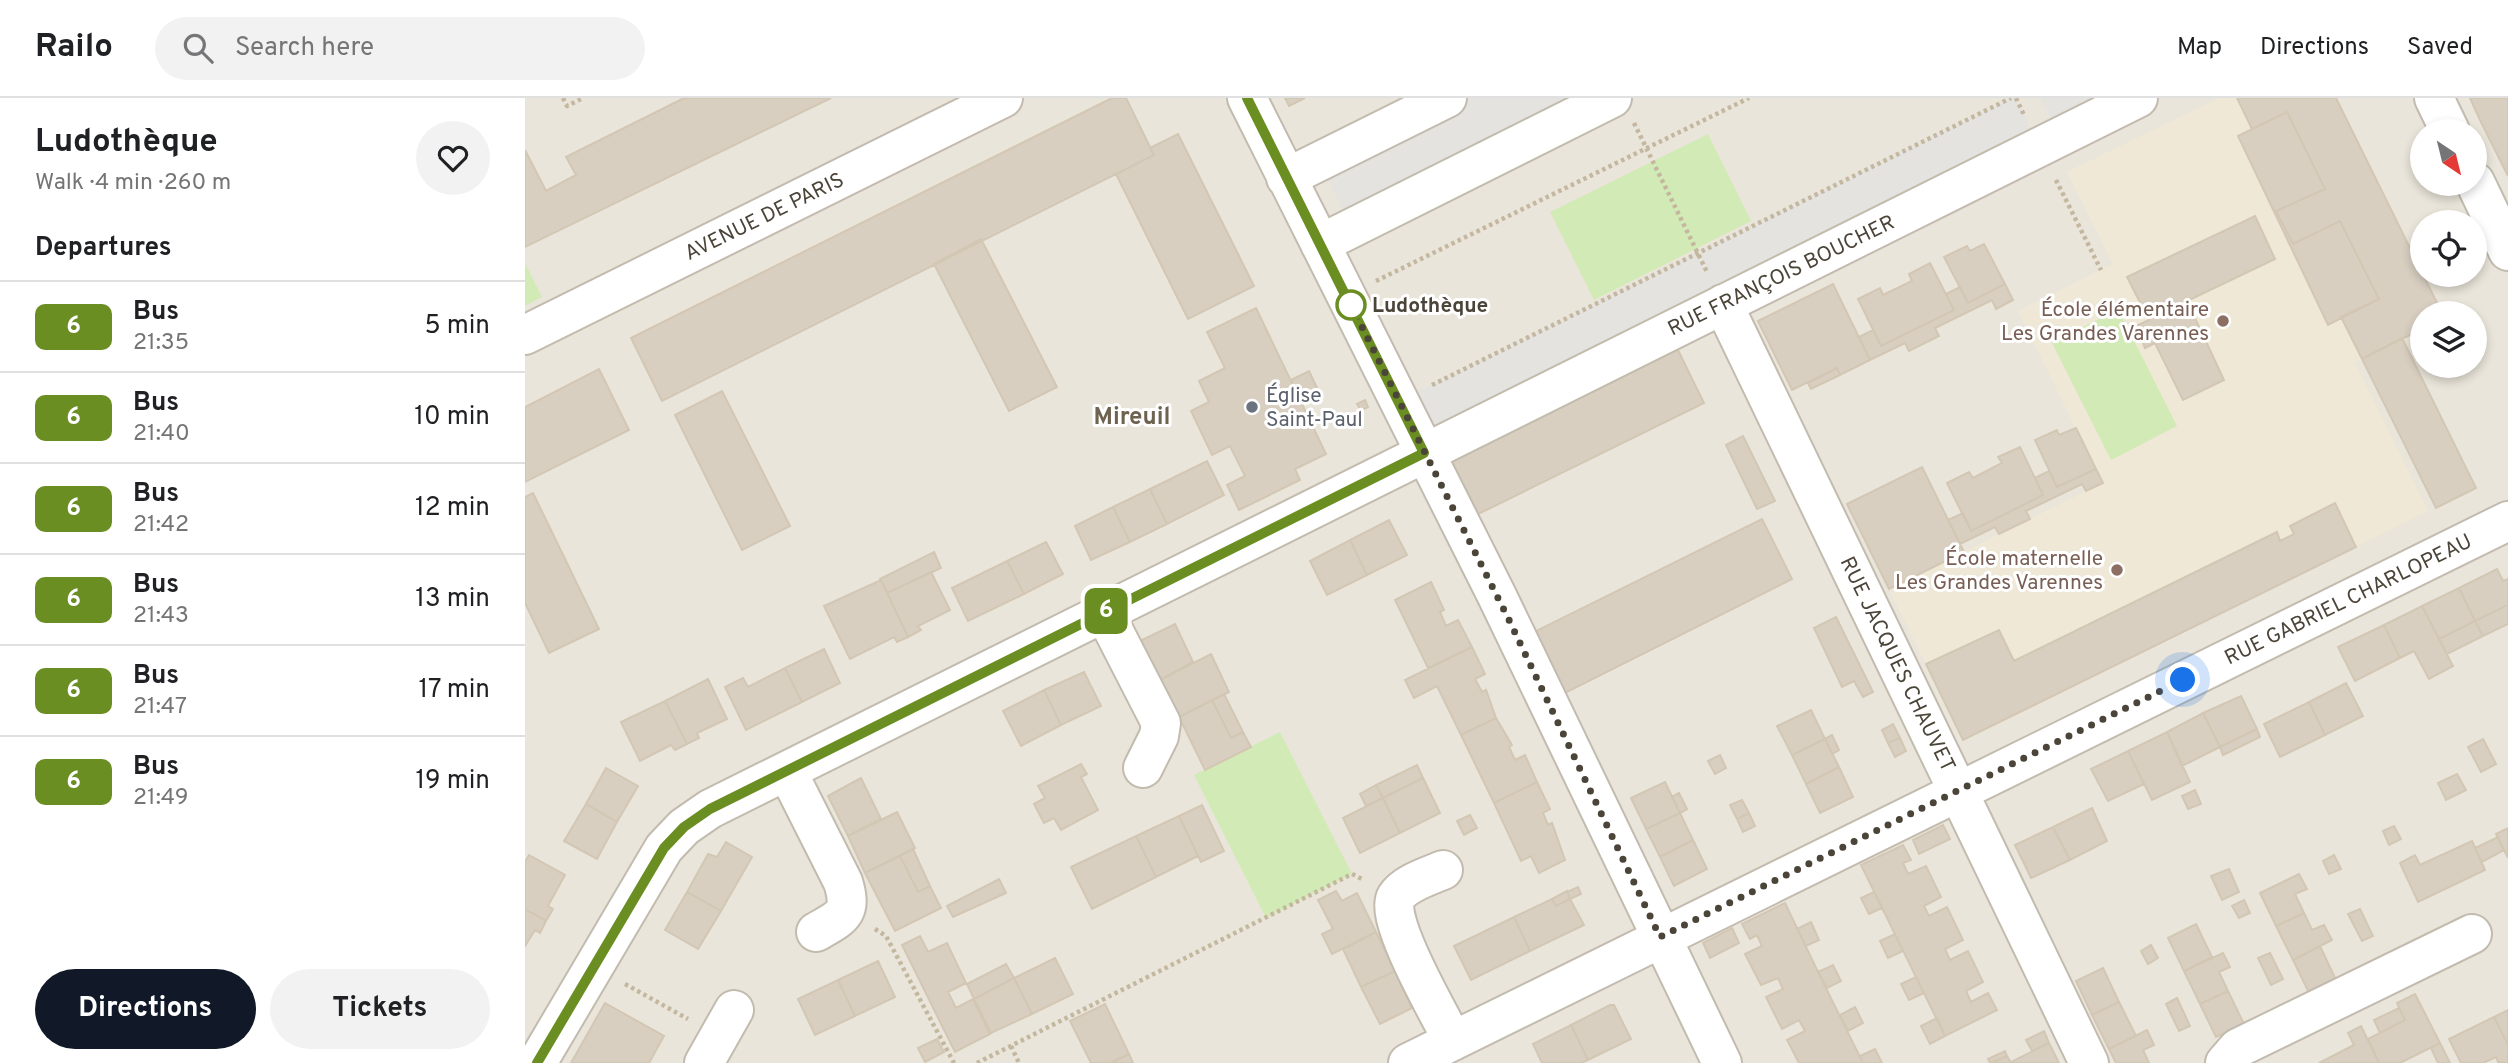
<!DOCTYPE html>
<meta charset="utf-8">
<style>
body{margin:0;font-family:Overpass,sans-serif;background:#f2f2f2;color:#202124;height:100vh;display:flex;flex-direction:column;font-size:26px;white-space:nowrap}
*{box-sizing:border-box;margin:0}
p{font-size:23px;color:#757577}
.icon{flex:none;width:38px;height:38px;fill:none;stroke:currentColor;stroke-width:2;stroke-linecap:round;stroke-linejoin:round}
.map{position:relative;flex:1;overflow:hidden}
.details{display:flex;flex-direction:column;background:#fff;width:525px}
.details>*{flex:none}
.badge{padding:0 14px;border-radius:10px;font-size:24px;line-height:46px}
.needle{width:46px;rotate:145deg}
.controls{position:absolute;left:1885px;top:21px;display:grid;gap:14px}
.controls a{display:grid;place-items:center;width:77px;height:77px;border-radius:50%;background:#fff;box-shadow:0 4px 10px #0003;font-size:35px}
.you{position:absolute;width:35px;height:35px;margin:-18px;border:5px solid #fff;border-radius:50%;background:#1a73e8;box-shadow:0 0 0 10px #1a73e833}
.map>.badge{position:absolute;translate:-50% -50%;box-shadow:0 0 0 4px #fff}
h2{padding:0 35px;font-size:26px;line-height:63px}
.round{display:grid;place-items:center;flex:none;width:74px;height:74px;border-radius:37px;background:#f2f2f2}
.overview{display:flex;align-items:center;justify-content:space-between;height:119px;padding:0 35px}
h1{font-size:33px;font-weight:700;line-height:52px}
.cta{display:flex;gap:14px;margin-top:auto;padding:14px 35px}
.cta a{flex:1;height:80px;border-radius:42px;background:#111827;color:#fff;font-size:28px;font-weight:700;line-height:80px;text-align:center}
.cta a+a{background:#f2f2f2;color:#202124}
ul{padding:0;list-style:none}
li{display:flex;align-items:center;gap:21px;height:91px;padding:0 35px;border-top:2px solid #e0e0e0}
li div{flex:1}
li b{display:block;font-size:26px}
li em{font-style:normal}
li .badge{min-width:77px;font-weight:700;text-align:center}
header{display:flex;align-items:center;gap:42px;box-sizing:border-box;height:98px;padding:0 35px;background:#fff;border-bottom:2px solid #e0e0e0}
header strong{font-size:33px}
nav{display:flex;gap:38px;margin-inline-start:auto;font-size:24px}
.search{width:490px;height:63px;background:#f2f2f2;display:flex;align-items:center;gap:18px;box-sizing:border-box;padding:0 24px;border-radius:38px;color:#757577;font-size:26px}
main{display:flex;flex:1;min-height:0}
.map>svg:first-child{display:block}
</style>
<header>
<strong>Railo</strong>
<div class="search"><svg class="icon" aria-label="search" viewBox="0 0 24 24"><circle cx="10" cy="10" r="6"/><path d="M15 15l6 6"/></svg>Search here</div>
<nav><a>Map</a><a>Directions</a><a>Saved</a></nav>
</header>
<main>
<section class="details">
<div class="overview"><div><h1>Ludothèque</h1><p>Walk · 4 min · 260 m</p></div><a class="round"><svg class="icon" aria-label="heart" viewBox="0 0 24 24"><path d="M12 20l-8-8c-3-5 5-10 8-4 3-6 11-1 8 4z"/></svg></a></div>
<h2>Departures</h2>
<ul>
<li><span class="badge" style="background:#6b8e23;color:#fff">6</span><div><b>Bus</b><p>21:35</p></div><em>5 min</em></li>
<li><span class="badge" style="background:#6b8e23;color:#fff">6</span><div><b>Bus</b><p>21:40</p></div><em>10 min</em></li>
<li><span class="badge" style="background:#6b8e23;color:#fff">6</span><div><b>Bus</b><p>21:42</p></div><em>12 min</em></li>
<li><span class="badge" style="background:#6b8e23;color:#fff">6</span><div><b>Bus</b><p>21:43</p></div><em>13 min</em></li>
<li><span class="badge" style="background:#6b8e23;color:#fff">6</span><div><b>Bus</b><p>21:47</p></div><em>17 min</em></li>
<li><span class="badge" style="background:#6b8e23;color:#fff">6</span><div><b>Bus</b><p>21:49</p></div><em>19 min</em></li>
</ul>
<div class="cta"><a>Directions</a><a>Tickets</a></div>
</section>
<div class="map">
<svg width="1983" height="965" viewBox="0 0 1983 965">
<rect width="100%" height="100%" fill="#f6f3ec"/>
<path fill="#eae5da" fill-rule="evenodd" d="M0,0H1983V965H0ZM1897,33H1950V86H1897ZM1897,124H1950V177H1897ZM1897,215H1950V268H1897Z"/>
<path fill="#efe8d6" d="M1694,0H1811L1917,215H1897V232L1830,265L1903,413L1438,642L1364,491L1578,385L1493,213L1588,166L1542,74Z"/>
<path fill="#d2eab5" d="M1183,36L1226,123L1069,202L1025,114Z
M0,165L17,199L0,208Z
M1593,211L1652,328L1586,362L1527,245Z
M755,634L827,776L741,820L669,677Z"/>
<path fill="#e5e3e0" d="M922,0H1086L827,130L794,64Z
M1486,0H1491L1515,49L899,355L874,303L1172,154L1181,171L1174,153Z
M1515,0H1582L1529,26Z"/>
<path fill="#d8cfc1" stroke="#d3c7b4" stroke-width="2" d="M159,0H306L0,149V52L21,93L51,77L41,59Z
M587,0H601L629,57L137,303L106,240Z
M760,0H780L764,8Z
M1712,0H1811L1917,215H1897V231L1837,261L1816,219L1854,201L1815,123L1768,146L1751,113L1800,91L1762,14L1727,31Z
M1945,0H1983V78L1955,22Z
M1762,14L1800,91L1751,113L1768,146L1815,123L1854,201L1803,227L1713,38Z
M653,36L729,188L663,221L591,76L629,57L625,50Z
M1730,118L1750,161L1662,203L1699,282L1658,302L1630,245L1620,250L1611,228L1624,222L1602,179Z
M456,141L532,289L484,313L409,166Z
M1459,146L1480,186L1443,205L1419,159L1442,148L1445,153Z
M1405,165L1429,212L1356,248L1333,201L1355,190L1358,197L1387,183L1384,176Z
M1308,186L1345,262L1315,277L1312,270L1267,292L1233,223Z
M1480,186L1488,202L1471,211L1467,202L1410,230L1414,238L1384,253L1380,245L1345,262L1334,239L1348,232L1356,248L1429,212L1421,196L1435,189L1443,205Z
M731,210L801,356L770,371L775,382L714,412L702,387L720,378L705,348L687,357L666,313L684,304L674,283L700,270L682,234Z
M1877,240L1951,390L1911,410L1837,261Z
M1150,246L1179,305L939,423L910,364Z
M1312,270L1315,277L1286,291L1283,285Z
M74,271L104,332L0,384V309Z
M784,273L793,292L775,301L766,282Z
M197,293L265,428L217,452L150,317Z
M840,302L843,309L836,313L832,306Z
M1551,330L1571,371L1532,389L1510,342L1532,332L1534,337Z
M1218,338L1250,403L1232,411L1201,347Z
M1495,349L1518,397L1446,433L1422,385L1444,374L1448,380L1477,365L1473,359Z
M682,363L699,397L642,426L625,391Z
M1397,369L1439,454L1364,491L1322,406Z
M1571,371L1578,385L1561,393L1557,386L1501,413L1505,421L1474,436L1470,429L1435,446L1423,422L1438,415L1446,433L1518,397L1510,380L1524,373L1532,389Z
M625,391L642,426L605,444L588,409Z
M8,395L74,531L24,555L0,505V399Z
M1810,405L1831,449L1438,642L1401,566L1474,532L1489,563L1752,434L1755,443L1769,436L1765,428Z
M588,409L605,444L566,462L550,428Z
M1237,421L1267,481L1028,601L997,540Z
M864,422L882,457L842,477L825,442Z
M825,442L842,477L802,497L785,463Z
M521,444L538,476L499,496L482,463Z
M409,454L416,470L362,495L355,481Z
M482,463L499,496L443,523L427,490Z
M1972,471L1978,483L1983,481V507L1950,523L1934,490Z
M406,474L425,512L393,528L396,532L383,539L362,495Z
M356,482L383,539L372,544L369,539L325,561L299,508Z
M906,484L919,512L915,514L921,528L933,522L947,549L903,570L870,502Z
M1934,490L1950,523L1914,541L1897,508Z
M1983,507V526L1958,538L1950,523Z
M1897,508L1928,568L1904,581L1889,553L1875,560L1859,527Z
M1311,519L1348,594L1338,599L1329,583L1317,589L1289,530Z
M1950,523L1958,538L1922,556L1914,541Z
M650,526L668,564L635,582L615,543Z
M1859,527L1875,560L1830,583L1813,549Z
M947,549L960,576L950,581L957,594L961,592L971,620L936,637L912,588L889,600L880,582Z
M299,551L315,585L277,604L260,570Z
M686,556L704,594L654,619L635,582Z
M260,570L277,604L221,632L200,589L218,580L223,589Z
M559,574L576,608L536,627L519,592Z
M183,581L202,621L172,635L174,640L162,646L140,603Z
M1821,585L1838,618L1800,637L1784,604Z
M519,592L536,627L496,648L478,613Z
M699,596L718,634L706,640L687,602Z
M1716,598L1732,631L1695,649L1678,615Z
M687,602L706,640L718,634L726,649L680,672L654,619Z
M140,603L162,646L150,652L146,647L115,663L96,624Z
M1784,604L1800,637L1755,659L1739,626Z
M1286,612L1300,641L1267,657L1252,628Z
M1678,615L1695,649L1657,668L1642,634Z
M971,620L987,647L984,649L990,662L1000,657L1012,684L969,705L936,637Z
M1368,626L1375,640L1363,645L1357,632Z
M1732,631L1735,639L1698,657L1695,649Z
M1642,634L1665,684L1627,702L1603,653Z
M1307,637L1314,652L1307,656L1300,641Z
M1375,640L1381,653L1370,659L1363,645Z
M1300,641L1314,669L1281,686L1267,657Z
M1958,641L1971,666L1956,674L1943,649Z
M1603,653L1619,686L1583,703L1566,671Z
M1195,657L1201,670L1190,676L1183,663Z
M556,666L562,676L556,679L573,712L536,732L529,720L519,725L509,706L520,700L513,688Z
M892,667L898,680L858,700L851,687Z
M1314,669L1328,699L1295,715L1281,686Z
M81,670L113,688L92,724L61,706Z
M1932,676L1941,692L1921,702L1913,685Z
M336,680L356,721L323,738L303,698Z
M898,680L915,715L875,735L858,700Z
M1012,684L1025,711L1018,715L1023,727L1027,725L1040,762L1014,775L1006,758L996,763L969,705Z
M1140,684L1155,715L1121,731L1106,700Z
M851,687L858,700L841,708L835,696Z
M1670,692L1676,706L1663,711L1657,698Z
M1154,695L1162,711L1155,715L1147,699Z
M858,700L875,735L835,755L818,720Z
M1217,702L1224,715L1212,721L1205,707Z
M61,706L92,724L72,761L39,743Z
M677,707L699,753L676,764L654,718Z
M1567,710L1582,743L1545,762L1528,729Z
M372,714L390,750L340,775L323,738Z
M1155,715L1168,742L1135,759L1121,731Z
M1224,715L1230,728L1218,734L1212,721Z
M945,717L952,730L939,737L932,723Z
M654,718L673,758L631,779L611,738Z
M1418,727L1425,741L1394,756L1388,742Z
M1869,728L1876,741L1864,747L1858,733Z
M1528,729L1545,762L1506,780L1490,747Z
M1983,730V760L1971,736Z
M611,738L631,779L567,811L546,769Z
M1973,739L1979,752L1957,764L1950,750Z
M1168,742L1182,771L1149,788L1135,759Z
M1947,743L1960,772L1893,804L1875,765L1890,757L1895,767Z
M201,744L227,759L196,813L162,794L183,756L192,759Z
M1378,747L1386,762L1378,765L1383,776L1401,768L1416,799L1399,808L1404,818L1422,809L1438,842L1420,851L1425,862L1443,853L1458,884L1441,893L1446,904L1463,895L1472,912L1420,938L1336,767Z
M388,751L405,788L393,794L375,758Z
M4,757L40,777L23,808L28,811L21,823L0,811V764Z
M1809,757L1816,771L1804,776L1798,763Z
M375,758L393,794L405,788L416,810L370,833L340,775Z
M1704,771L1714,794L1697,802L1686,778Z
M1774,776L1782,791L1770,796L1779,815L1751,828L1735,795Z
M474,781L481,795L428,819L422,808Z
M1053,789L1056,796L1045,801L1042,794Z
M811,793L817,803L832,795L851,834L807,856L797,836L808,831L793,802Z
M1042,793L1045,801L1031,808L1027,801Z
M162,794L196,813L173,851L140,832Z
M1349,794L1357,810L1344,816L1336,800Z
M1027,801L1031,808L1045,801L1059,827L1005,853L989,819Z
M1719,802L1725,815L1714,820L1707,808Z
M1260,805L1293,874L1338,965H1274L1262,942L1280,933L1274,922L1257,931L1241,899L1258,891L1253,880L1236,887L1220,856L1237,848L1232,837L1225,841L1217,826Z
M0,811L21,823L15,835L10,832L0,848Z
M1835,811L1848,838L1837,843L1823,816Z
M1779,815L1787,832L1799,827L1807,842L1768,862L1751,828Z
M989,819L1005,853L946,882L929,848Z
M1286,824L1294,842L1281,848L1272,831Z
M1671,826L1687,859L1659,873L1643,840Z
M1207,830L1214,845L1185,860L1178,845Z
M851,834L870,873L836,889L818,851Z
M1370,836L1378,853L1363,860L1355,843Z
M395,838L403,854L422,845L441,885L423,894L431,910L448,901L465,936L430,954L377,847Z
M1626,847L1633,860L1623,866L1616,853Z
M1795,848L1811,882L1784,895L1768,862Z
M1698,855L1705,869L1694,874L1703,893L1675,906L1659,873Z
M1745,855L1758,881L1746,887L1733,860Z
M530,860L548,896L507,916L489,880Z
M353,863L370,899L330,918L313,882Z
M481,866L489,880L449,901L442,886Z
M1308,867L1316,883L1302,890L1293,874Z
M1578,870L1594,904L1567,917L1551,883Z
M870,873L887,910L855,926L836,889Z
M1391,879L1399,895L1384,902L1376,886Z
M489,880L507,916L466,935L449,901Z
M313,882L330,918L290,937L273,901Z
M1703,893L1719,926L1691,939L1675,906Z
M1890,896L1915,945L1875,965H1854L1843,941L1880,922L1872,905Z
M1652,900L1665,928L1654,933L1641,906Z
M1594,904L1611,938L1584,951L1567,917Z
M80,905L139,938L124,965H46Z
M580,906L604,956L585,965H566L545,923Z
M1085,907H1089L1106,941L1063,962L1046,927Z
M1330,909L1338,925L1323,933L1315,917Z
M1874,910L1880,922L1855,935L1849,922Z
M1983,912V947L1969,919Z
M1969,919L1983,947V965L1973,964L1971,959L1958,965H1936L1924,941Z
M1412,920L1420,938L1405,946L1396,928Z
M1046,927L1063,962L1056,965H1017L1008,946Z
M1836,928L1854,965H1794L1829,947L1823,935Z
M1622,932L1629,947L1618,952L1624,965H1591L1584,951Z
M1519,933L1524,945L1507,953L1501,942Z
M412,941L419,954L400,964L393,950Z
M1524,945L1534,965H1486V964Z
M1915,945L1925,965H1913L1906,950Z
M1350,951L1357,965H1338L1335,958Z
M1480,953L1482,958L1465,965L1463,961Z
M604,956L608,965H585L590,963Z
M1482,958L1486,965H1468Z"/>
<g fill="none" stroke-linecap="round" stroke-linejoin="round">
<defs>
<path id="minor" d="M722,0L972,498L1197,965
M1909,0L1925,33
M761,80L922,0
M1950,84L1983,153
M795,146L1087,0
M1198,206L1564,965
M0,237L478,0
M579,514L636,625L634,638L618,670
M262,673L318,784C328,816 317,819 291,834
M918,772C904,778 880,785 871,799C858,820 916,919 928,943
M12,965L139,750L159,729L185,711L1613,0
M179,965L209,912
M883,965L1983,423
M1700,965L1713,950L1947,836"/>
</defs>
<use href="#minor" stroke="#c2bbae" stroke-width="42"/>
<path stroke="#c4b79f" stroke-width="4.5" stroke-dasharray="3.5 3.5" stroke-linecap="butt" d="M38,0L42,8L58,0
M1491,0L1499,17
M1109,25L1182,174
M1531,82L1576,172
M851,183L1224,0
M907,287L1486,0
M350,831L361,838L429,965
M100,886L163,921
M486,948L494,965
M452,965L827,776L839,782"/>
<use href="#minor" stroke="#fff" stroke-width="38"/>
</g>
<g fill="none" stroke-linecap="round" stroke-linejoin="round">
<defs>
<path id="line" d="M12,965L139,750L159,729L185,711L899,355L722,0"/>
</defs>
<use href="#line" stroke="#fff" stroke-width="16"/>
<use href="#line" stroke="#6b8e23" stroke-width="10"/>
<path stroke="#4b4439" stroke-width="7" stroke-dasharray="0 12.6" d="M826,207L984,522L1135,839L1658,582"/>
</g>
<circle fill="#fff" stroke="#6b8e23" stroke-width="3.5" cx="826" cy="207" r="14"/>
<g fill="#8d6e63" stroke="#fff" stroke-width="2.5">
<circle cx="1698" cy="223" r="7"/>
<circle cx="1592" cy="472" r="7"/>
</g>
<circle fill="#6b7280" stroke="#fff" stroke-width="2.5" cx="727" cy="309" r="7"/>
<g text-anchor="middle" stroke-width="6" stroke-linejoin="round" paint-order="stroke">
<g font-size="21" fill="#4b4439" stroke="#fff">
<text transform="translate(239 118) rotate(-26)" y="7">AVENUE DE PARIS</text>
<text transform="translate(1256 177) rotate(-26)" y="7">RUE FRANÇOIS BOUCHER</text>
<text transform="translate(1823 501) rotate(-26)" y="7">RUE GABRIEL CHARLOPEAU</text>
<text transform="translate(1373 566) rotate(64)" y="7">RUE JACQUES CHAUVET</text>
</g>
<g font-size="21" font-weight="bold" fill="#4b4439" stroke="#fff" text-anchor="start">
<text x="847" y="214">Ludothèque</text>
</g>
<g font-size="21" fill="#785e54" stroke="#fff" text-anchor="end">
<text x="1684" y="218">École élémentaire<tspan x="1684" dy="24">Les Grandes Varennes</tspan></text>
<text x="1578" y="467">École maternelle<tspan x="1578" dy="24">Les Grandes Varennes</tspan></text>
</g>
<g font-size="21" fill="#5b616d" stroke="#fff" text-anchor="start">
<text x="741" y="304">Église<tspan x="741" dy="24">Saint-Paul</tspan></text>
</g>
<g font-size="24" font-weight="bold" fill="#6e6250" stroke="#fff">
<text x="607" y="326">Mireuil</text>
</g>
</g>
</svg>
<div class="controls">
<a><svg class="needle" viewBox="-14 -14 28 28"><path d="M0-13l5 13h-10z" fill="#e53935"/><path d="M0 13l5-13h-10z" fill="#757577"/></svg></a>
<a><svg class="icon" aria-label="locate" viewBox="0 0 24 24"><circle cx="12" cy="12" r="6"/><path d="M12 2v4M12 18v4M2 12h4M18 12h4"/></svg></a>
<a><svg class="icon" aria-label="layers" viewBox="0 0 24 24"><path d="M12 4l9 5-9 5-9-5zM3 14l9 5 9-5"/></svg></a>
</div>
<div class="you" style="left:1658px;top:582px"></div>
<b class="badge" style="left:581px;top:513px;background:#6b8e23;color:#fff">6</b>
</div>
</main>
